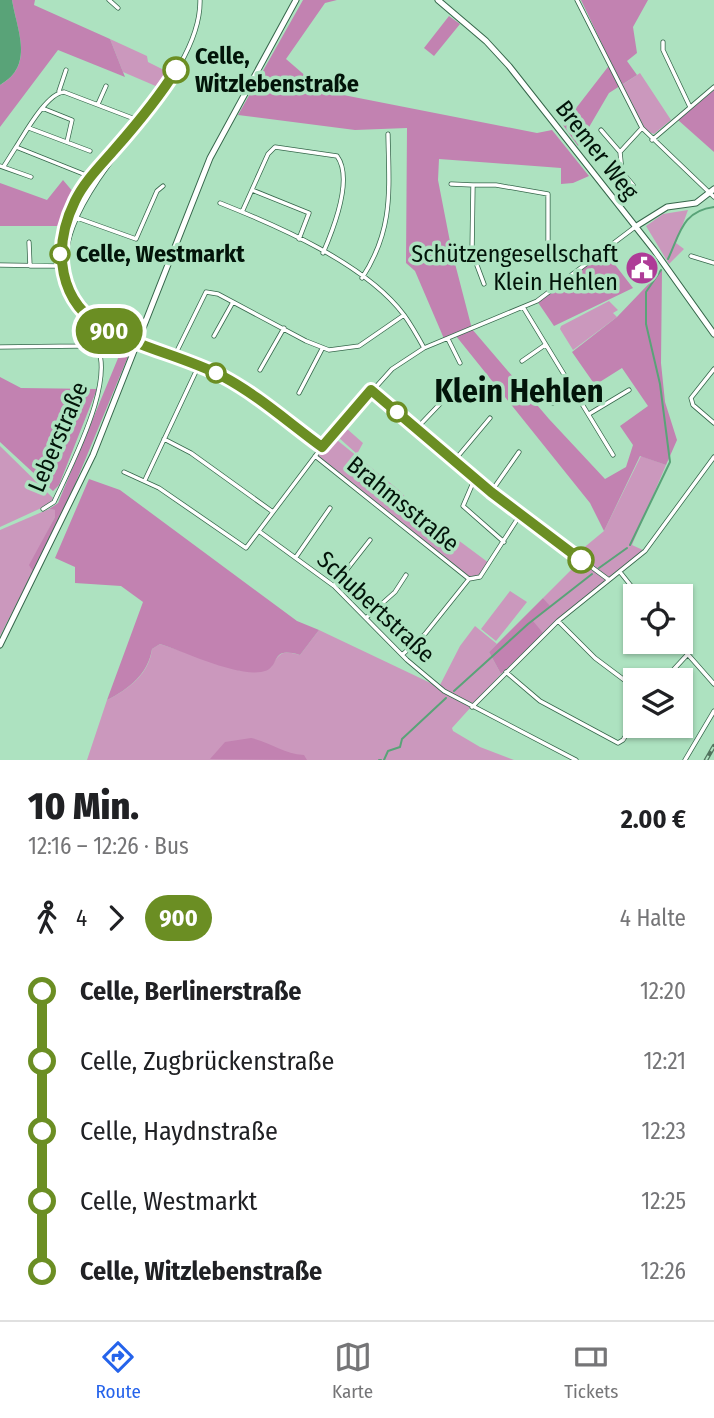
<!DOCTYPE html>
<html lang="de">
<meta charset="utf-8">
<style>
body{margin:0;font-family:"Fira Sans Condensed",sans-serif;background:#f6f6f6;color:#202124;height:100vh;display:flex;flex-direction:column;font-size:26px;white-space:nowrap}
*{box-sizing:border-box;margin:0}
p{font-size:23px;color:#757577}
.icon{flex:none;width:38px;height:38px;fill:none;stroke:currentColor;stroke-width:2;stroke-linecap:round;stroke-linejoin:round}
.map{position:relative;height:760px;overflow:hidden}
.details{display:flex;flex-direction:column;background:#fff;flex:1}
.details>*{flex:none}
.badge{padding:0 14px;border-radius:23px;font-size:24px;line-height:46px}
.tools{position:absolute;left:623px;top:584px;display:grid;gap:14px}
.tools a{display:grid;place-items:center;width:70px;height:70px;border-radius:0px;background:#fff;box-shadow:0 2px 5px #0004;font-size:35px}
.map>.badge{position:absolute;translate:-50% -50%;box-shadow:0 0 0 4px #fff}
.legs{display:flex;align-items:center;gap:10px;height:77px;padding:0 28px;font-size:23px}
.legs p{margin-inline-start:auto}
.summary{display:flex;align-items:center;justify-content:space-between;height:119px;padding:0 28px}
h1{font-size:38px;font-weight:800;line-height:52px}
ul{padding:0 28px;list-style:none}
li{display:flex;align-items:center;gap:24px;height:70px;font-size:26px}
li i{display:grid;place-items:center;width:10px;height:100%;margin:0 9px;background:currentColor}
li i::after{content:'';width:18px;height:18px;margin:-9px;border:5px solid;border-radius:50%;background:#fff}
li p{margin-inline-start:auto}
li:first-child i{background:linear-gradient(#0000 50%,currentColor 0)}
li:last-child i{background:linear-gradient(currentColor 50%,#0000 0)}
.dock{display:flex;justify-content:space-around;align-items:center;height:98px;border-top:2px solid #e0e0e0;background:#fff;font-size:19px;color:#757577}
.dock a{display:grid;justify-items:center;gap:4px}
.dock .current{color:#2563eb}
.map>svg:first-child{display:block}
</style>
<div class="map">
<svg width="714" height="760" viewBox="0 0 714 760">
<rect width="100%" height="100%" fill="#ade2c0"/>
<path fill="#cb98bd" d="M110,39L147,56L148,62L168,72L158,87L123,72Z
M640,73L671,120L654,134C636,129 629,101 622,85Z
M688,210L676,243L684,249L669,264L646,226L663,214Z
M609,301L618,310L613,313L617,317L573,350L560,329L561,326Z
M346,428L363,443L357,454L338,437Z
M332,436L400,491L415,508L489,563L480,577L469,579L315,456Z
M0,446L53,498L50,504L0,527Z
M641,456L666,465L632,545L645,551L544,634L532,621L550,607L543,598L577,564L579,558L575,555L604,531Z
M49,509L56,510L55,517L30,565L33,572L0,636V530Z
M510,591L527,602L496,641L481,629Z
M475,626L497,644L489,652L501,674L452,728L453,731L480,747L514,760H87L107,700C129,689 149,674 152,649L160,644L241,671L271,667C280,652 283,650 300,655L319,630L439,687L460,646Z"/>
<path fill="#c282b1" d="M12,0H35L34,5L110,39L125,77L58,50L0,127V85C35,65 17,31 12,0Z
M303,0H337L325,3L286,59L323,91L537,133L552,130L589,176L573,183L561,184V168L439,159L438,180L452,252L472,329L549,419L605,479L626,467L633,445L620,426L648,406L622,368L595,385L572,352L617,317L662,270L661,363L665,402L677,440L666,465L640,456L604,531L590,503L456,336L445,341L415,271L406,263L407,128L355,130L238,115Z
M581,0H648L633,27L637,53L627,61L637,75L609,93L578,146L563,125L611,63Z
M449,16L460,24L434,56L424,48Z
M714,90V152L678,120Z
M63,180L74,193L59,226H0V183L47,200Z
M606,253L633,288L554,326L537,301Z
M121,351L129,354L66,506L33,572L29,565L55,517V510L49,509L58,503Z
M0,377L21,388L97,389L59,485L53,491L0,442Z
M89,479L120,490L297,621L319,630L300,655C267,645 283,669 261,672C235,676 185,652 160,644L152,649C148,674 129,689 107,700L143,602L121,586L75,583V567L55,558Z
M543,598L550,606L533,621L544,634L501,674L489,652Z
M251,738C273,743 283,754 304,755L307,760L210,759L225,742Z"/>
<path fill="#59a378" d="M0,0H12C17,31 35,65 0,85Z"/>
<g fill="none" stroke-linecap="round" stroke-linejoin="round">
<path stroke="#59a378" stroke-width="2" d="M668,259C680,234 682,211 714,207
M630,545L670,462L660,384L646,324V292L661,270
M599,568L627,548
M454,691L528,624L592,574
M379,760H381
M384,760L388,751L400,747L402,739L446,698"/>
<defs>
<path id="minor" d="M109,0L118,8
M200,0C202,103 0,219 88,316C119,345 170,351 209,369C250,389 285,420 322,447
M577,0L642,128L714,197
M663,42V50L690,107
M59,91L66,70
M98,104L106,86
M42,108L72,120L67,142
M29,128L90,151
M601,130L620,152
M652,140L714,87
M0,166L31,177
M4,166L16,147
M91,177L16,147C25,133 47,93 64,92L140,121
M451,184L473,185
M633,185L622,172L620,152L642,128
M252,190L309,213L299,239
M220,203C278,226 366,264 404,315C412,326 418,337 424,348
M242,212L268,154L275,147L337,156C354,179 333,230 323,253
M69,215L136,239L157,191L163,186
M29,242L30,266
M472,252L603,250
M691,256L714,263
M0,265L61,266
M362,278C394,229 389,190 388,134
M484,284L472,252L473,185H496L548,194V251
M523,307L613,455
M214,336L233,302
M448,339L460,363
M0,347L80,346L97,324
M175,355L206,292L218,294L306,341L329,350L359,346L404,315
M522,361L545,345
M714,369L691,398L693,405L714,423
M260,370L284,328
M371,390L508,505L609,580
M299,393L322,349
M553,403L574,389
M589,414L629,390
M416,429L456,387
M164,439L191,453L273,512
M315,456L469,579
M454,461L490,418
M124,472L159,488L246,548L322,447L392,369L424,348L537,301L635,227
M475,478L463,506L504,542
M145,480L199,365
M491,492L519,452
M43,509L54,502C69,469 126,364 89,337
M260,532L334,586L407,660L444,691L576,760
M296,557L330,508
M620,572L640,597
M334,586L370,540
M367,617L395,592L406,575
M558,621L595,658L635,688
M677,642L714,684
M402,655L425,634L469,579L480,577L520,515
M506,672L540,701L618,743L623,740L635,721
M663,681L687,655
M472,707L558,621L645,551L714,457
M685,760L714,711"/>
<path id="major" d="M438,0L486,41L509,66L654,250L714,334
M635,227L667,207L696,203L714,189
M0,645L93,455L210,158L296,0"/>
</defs>
<use href="#minor" stroke="#36674b" stroke-width="5"/>
<use href="#major" stroke="#36674b" stroke-width="7"/>
<use href="#minor" stroke="#fff" stroke-width="3.5"/>
<use href="#major" stroke="#fff" stroke-width="5"/>
<defs>
<path id="rail" d="M706,760L714,746"/>
</defs>
<use href="#rail" stroke="#51745e" stroke-width="4.5"/>
<use href="#rail" stroke="#ade2c0" stroke-width="2" stroke-dasharray="5" stroke-linecap="butt"/>
</g>
<g fill="none" stroke-linecap="round" stroke-linejoin="round">
<defs>
<path id="line-1" d="M176,70C158,99 136,125 114,150C100,166 84,182 75,201C52,248 57,304 108,330C144,349 185,357 222,376C258,395 289,423 322,447L371,390L491,492L581,560"/>
</defs>
<use href="#line-1" stroke="#fff" stroke-width="16"/>
<use href="#line-1" stroke="#6b8e23" stroke-width="10"/>
</g>
<defs>
<symbol id="civic-disc" viewBox="-11 -11 22 22"><circle r="9.5" fill="#ae3c97" stroke="#ade2c0"/><path d="M-.6-6.5H3V-4.5H.6V-3L4-1V1h2V6H-6V1h2V-1L-.6-3ZM-1.2 2.5V6h2.4V2.5Z" fill="#fff"/></symbol>
</defs>
<g fill-rule="evenodd">
<use href="#civic-disc" x="623" y="249" width="38" height="38"/>
</g>
<g fill="#fff" stroke="#6b8e23" stroke-width="3.5">
<circle cx="176" cy="70" r="12"/>
<circle cx="60" cy="254" r="9"/>
<circle cx="216" cy="373" r="9"/>
<circle cx="397" cy="412" r="9"/>
<circle cx="581" cy="560" r="12"/>
</g>
<g text-anchor="middle" stroke-width="7" stroke-linejoin="round" paint-order="stroke">
<g font-size="24" font-weight="bold" fill="#021409" stroke="#ade2c0" text-anchor="start">
<text x="195" y="64">Celle,<tspan x="195" dy="28">Witzlebenstraße</tspan></text>
<text x="76" y="262">Celle, Westmarkt</text>
</g>
<g font-size="24" fill="#021409" stroke="#ade2c0">
<text transform="translate(597 150) rotate(52)" y="8">Bremer Weg</text>
<text transform="translate(58 437) rotate(-67)" y="8">Leberstraße</text>
<text transform="translate(403 504) rotate(39)" y="8">Brahmsstraße</text>
<text transform="translate(376 607) rotate(43)" y="8">Schubertstraße</text>
</g>
<g font-size="24" fill="#021409" stroke="#ade2c0" text-anchor="end">
<text x="618" y="262">Schützengesellschaft<tspan x="618" dy="28">Klein Hehlen</tspan></text>
</g>
<g font-size="32" font-weight="bold" fill="#021409" stroke="#ade2c0">
<text x="519" y="402">Klein Hehlen</text>
</g>
</g>
</svg>
<div class="tools">
<a><svg class="icon" aria-label="locate" viewBox="0 0 24 24"><circle cx="12" cy="12" r="6"/><path d="M12 2v4M12 18v4M2 12h4M18 12h4"/></svg></a>
<a><svg class="icon" aria-label="layers" viewBox="0 0 24 24"><path d="M12 4l9 5-9 5-9-5zM3 14l9 5 9-5"/></svg></a>
</div>
<b class="badge" style="left:109px;top:331px;background:#6b8e23;color:#fff">900</b>
</div>
<section class="details">
<div class="summary"><div><h1>10 Min.</h1><p>12:16 – 12:26 · Bus</p></div><b>2.00 €</b></div>
<div class="legs"><svg class="icon" aria-label="walk" viewBox="0 0 24 24"><circle cx="13" cy="4" r="2"/><path d="M13 8l-2 6 4 7M11 14l-3 7M7 12l3-4h3l4 4"/></svg>4<svg class="icon" aria-label="forward" viewBox="0 0 24 24"><path d="M9 5l7 7-7 7"/></svg><b class="badge" style="background:#6b8e23;color:#fff">900</b><p>4 Halte</p></div>
<ul>
<li><i style="color:#6b8e23"></i><b>Celle, Berlinerstraße</b><p>12:20</p></li>
<li><i style="color:#6b8e23"></i><span>Celle, Zugbrückenstraße</span><p>12:21</p></li>
<li><i style="color:#6b8e23"></i><span>Celle, Haydnstraße</span><p>12:23</p></li>
<li><i style="color:#6b8e23"></i><span>Celle, Westmarkt</span><p>12:25</p></li>
<li><i style="color:#6b8e23"></i><b>Celle, Witzlebenstraße</b><p>12:26</p></li>
</ul>
</section>
<nav class="dock">
<a class="current"><svg class="icon" aria-label="directions" viewBox="0 0 24 24"><path d="M12 3l9 9-9 9-9-9zM9 14v-3h6M13 9l2 2-2 2"/></svg>Route</a>
<a><svg class="icon" aria-label="map" viewBox="0 0 24 24"><path d="M3 6l6-2 6 2 6-2v14l-6 2-6-2-6 2zM9 4v14M15 6v14"/></svg>Karte</a>
<a><svg class="icon" aria-label="tickets" viewBox="0 0 24 24"><path d="M3 7h18v10H3zM15 7v10"/></svg>Tickets</a>
</nav>
